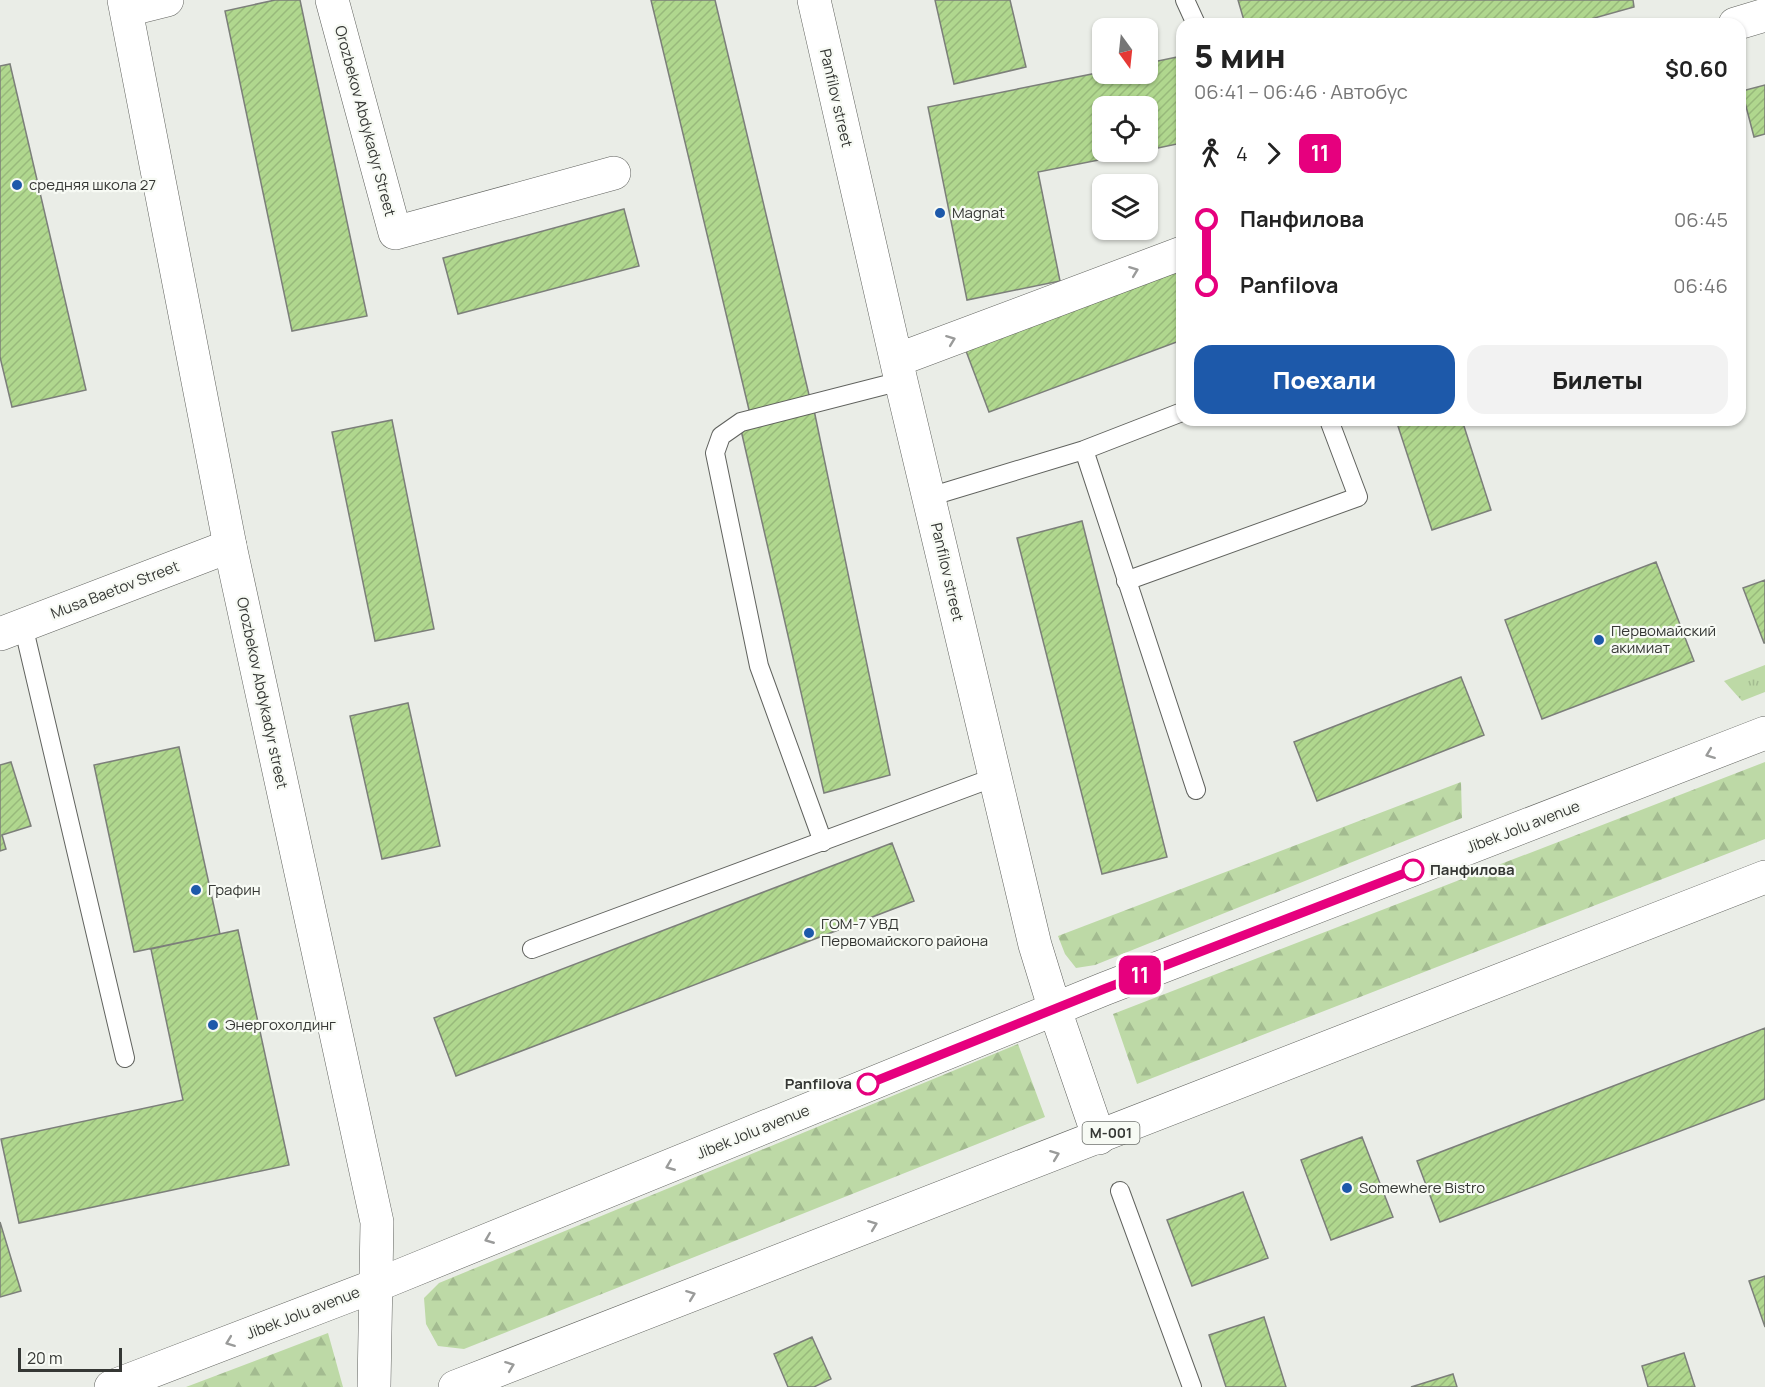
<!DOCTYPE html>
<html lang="ru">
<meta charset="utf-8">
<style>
body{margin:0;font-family:Manrope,sans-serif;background:#f2f2f2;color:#222;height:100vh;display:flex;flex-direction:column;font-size:22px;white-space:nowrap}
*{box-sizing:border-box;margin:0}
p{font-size:20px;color:#767676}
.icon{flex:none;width:33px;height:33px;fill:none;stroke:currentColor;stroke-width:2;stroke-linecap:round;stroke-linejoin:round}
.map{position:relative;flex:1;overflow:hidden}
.panel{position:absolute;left:1176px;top:18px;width:570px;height:408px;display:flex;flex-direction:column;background:#fff;border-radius:18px;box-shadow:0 2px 4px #0004}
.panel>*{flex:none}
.badge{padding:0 12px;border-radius:9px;font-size:21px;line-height:39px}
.needle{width:39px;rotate:165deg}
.controls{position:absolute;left:1092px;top:18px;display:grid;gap:12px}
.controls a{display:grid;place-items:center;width:66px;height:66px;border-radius:12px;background:#fff;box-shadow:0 2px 4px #0004;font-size:30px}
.scale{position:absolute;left:18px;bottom:15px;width:104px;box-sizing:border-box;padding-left:6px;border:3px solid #353734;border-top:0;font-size:16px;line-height:21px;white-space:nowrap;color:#353734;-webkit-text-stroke:4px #f7faf4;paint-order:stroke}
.map>.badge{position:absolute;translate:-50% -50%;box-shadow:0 0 0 3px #fff}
.legs{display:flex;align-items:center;gap:9px;height:66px;padding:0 18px;font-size:20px}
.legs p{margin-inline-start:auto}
.overview{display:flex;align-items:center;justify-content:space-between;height:102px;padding:0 18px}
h1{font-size:33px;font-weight:800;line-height:45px}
.cta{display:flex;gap:12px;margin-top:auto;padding:12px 18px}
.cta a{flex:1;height:69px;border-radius:18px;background:#1d59aa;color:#fff;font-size:24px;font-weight:800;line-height:69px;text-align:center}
.cta a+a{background:#f2f2f2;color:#222}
ul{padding:0 18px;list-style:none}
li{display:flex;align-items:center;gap:21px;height:66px;font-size:22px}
li i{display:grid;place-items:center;width:9px;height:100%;margin:0 8px;background:currentColor}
li i::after{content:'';width:15px;height:15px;margin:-8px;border:4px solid;border-radius:50%;background:#fff}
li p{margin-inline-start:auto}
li:first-child i{background:linear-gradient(#0000 50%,currentColor 0)}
li:last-child i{background:linear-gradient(currentColor 50%,#0000 0)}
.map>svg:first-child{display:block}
</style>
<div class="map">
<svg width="1765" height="1387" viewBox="0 0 1765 1387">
<defs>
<pattern id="grass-tufts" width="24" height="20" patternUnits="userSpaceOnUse" patternTransform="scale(1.5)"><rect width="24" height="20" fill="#bdd9a6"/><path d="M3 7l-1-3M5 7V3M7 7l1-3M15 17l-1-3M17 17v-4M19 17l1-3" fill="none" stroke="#a3bb90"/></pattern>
<pattern id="forest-firs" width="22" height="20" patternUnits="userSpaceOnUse" patternTransform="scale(1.5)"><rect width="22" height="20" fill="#bdd9a6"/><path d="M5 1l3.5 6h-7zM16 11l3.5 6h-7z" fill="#a3bb90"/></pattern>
<pattern id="building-hatch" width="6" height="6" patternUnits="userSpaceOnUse" patternTransform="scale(1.5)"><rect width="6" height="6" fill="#b0d78e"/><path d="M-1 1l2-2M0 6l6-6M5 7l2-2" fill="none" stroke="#98b97b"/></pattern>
</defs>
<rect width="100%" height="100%" fill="#eaede7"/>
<path fill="url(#grass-tufts)" d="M1765,665V692L1742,701L1724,681Z"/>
<path fill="url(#forest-firs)" d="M1765,762V839L1137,1084L1113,1014Z
M1461,782L1462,818L1095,965L1076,968L1065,954L1058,936Z
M1018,1044L1045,1117L464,1349L438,1346L426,1324L424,1298L439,1283Z
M328,1333L343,1387H186Z"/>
<path fill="url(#building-hatch)" stroke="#7c7f7a" stroke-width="1.5" d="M275,0H300L367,316L292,331L225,11Z
M651,0H715L810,399L750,414Z
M935,0H1010L1026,67L954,84Z
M1238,0H1633L1634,7L1573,24H1245Z
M1182,56V143L1148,150V106H1102V152H1139L1038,172L1060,281L967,300L928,107L1102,72V74H1148V63Z
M10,64L86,390L12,407L0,357V66Z
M1765,85V134L1754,137L1742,91Z
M624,209L639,266L458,314L443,258Z
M1182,270V340L989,412L966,351Z
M814,410L890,775L824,793L741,430Z
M392,420L434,629L375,641L332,432Z
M1396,420H1462L1491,510L1432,530Z
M1082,521L1167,857L1102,874L1017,538Z
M1656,562L1694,661L1542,719L1505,620Z
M1765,580V643H1764L1743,588Z
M1461,677L1484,735L1317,801L1294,742Z
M408,703L440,846L382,859L350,716Z
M179,747L220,934L134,952L94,765Z
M11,762L31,826L2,835L6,849L0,851V765Z
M892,843L914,901L456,1076L434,1018Z
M238,930L289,1165L19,1223L1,1139L183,1100L151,949Z
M1765,1028V1099L1440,1222L1417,1161Z
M1362,1137L1393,1217L1331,1240L1301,1160Z
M1243,1192L1268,1258L1192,1286L1167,1220Z
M0,1222L21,1291L0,1297Z
M1765,1276V1327L1749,1281Z
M1264,1317L1286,1387H1226L1209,1335Z
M812,1337L831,1379L814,1387H788L774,1354Z
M1684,1353L1695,1387H1648L1642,1366Z
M1453,1374L1457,1387H1411Z"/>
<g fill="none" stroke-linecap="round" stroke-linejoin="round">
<defs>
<path id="service" d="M1185,0L1196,24
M1084,450L1196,790
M929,497L1084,450L1182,412
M1126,581L1358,497L1329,420
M23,625L125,1058
M823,842L759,666L715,453L721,436L741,422L901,381
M532,949L995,777
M1120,1191L1192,1387"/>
<path id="minor" d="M332,0L395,233L614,173
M814,0L901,381L1035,945L1055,1010L1099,1138
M127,10L167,0
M1735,24L1765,15
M897,360L1182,253
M0,634L230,546"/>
<path id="tertiary" d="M124,0L230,546L377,1222L374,1387"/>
<path id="primary" d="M111,1387L377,1285L1104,989L1765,733
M455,1387L1765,877"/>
</defs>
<use href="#service" stroke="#60625e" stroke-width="20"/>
<use href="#minor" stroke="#60625e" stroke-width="34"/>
<use href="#tertiary" stroke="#60625e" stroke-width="34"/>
<use href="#primary" stroke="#60625e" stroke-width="34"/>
<use href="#service" stroke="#fff" stroke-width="18"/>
<use href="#minor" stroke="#fff" stroke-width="33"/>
<use href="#tertiary" stroke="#fff" stroke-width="33"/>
<use href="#primary" stroke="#fff" stroke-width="33"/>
</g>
<defs><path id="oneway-chevron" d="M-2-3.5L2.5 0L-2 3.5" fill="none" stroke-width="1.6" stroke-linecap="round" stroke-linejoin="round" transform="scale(1.5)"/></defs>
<g stroke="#9a9b9a">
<use href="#oneway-chevron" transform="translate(1134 271) rotate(-21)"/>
<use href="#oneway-chevron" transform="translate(951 340) rotate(-21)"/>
<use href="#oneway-chevron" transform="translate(1710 754) rotate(159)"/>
<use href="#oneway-chevron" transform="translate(1055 1155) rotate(-21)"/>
<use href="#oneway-chevron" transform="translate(670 1166) rotate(158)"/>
<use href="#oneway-chevron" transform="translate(873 1225) rotate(-21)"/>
<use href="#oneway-chevron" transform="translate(489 1239) rotate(158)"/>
<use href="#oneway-chevron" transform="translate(691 1295) rotate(-21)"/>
<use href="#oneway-chevron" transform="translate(230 1342) rotate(159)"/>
<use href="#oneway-chevron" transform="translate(510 1366) rotate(-21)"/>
</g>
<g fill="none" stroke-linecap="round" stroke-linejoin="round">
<defs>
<path id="line-1" d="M868,1084L1104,989L1413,870"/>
</defs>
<use href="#line-1" stroke="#fff" stroke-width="14"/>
<use href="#line-1" stroke="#e6007e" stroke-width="9"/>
</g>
<g fill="#1d59aa" stroke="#f7faf4" stroke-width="2">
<circle cx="17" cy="185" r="6"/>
<circle cx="940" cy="213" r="6"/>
<circle cx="1599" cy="640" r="6"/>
<circle cx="196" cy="890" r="6"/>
<circle cx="809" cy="933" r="6"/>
<circle cx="213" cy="1025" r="6"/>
<circle cx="1347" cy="1188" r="6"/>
</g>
<g fill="#fff" stroke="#e6007e" stroke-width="3">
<circle cx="1413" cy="870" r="10"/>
<circle cx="868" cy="1084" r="10"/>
</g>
<g text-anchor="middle" stroke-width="4.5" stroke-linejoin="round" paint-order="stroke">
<rect fill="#f7faf4" stroke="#6f726e" stroke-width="1.5" x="1082.5" y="1122" width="57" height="22" rx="4.5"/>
<g font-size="14" font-weight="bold" fill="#353734">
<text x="1111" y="1138">М-001</text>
</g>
<g font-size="15" fill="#353734" stroke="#f7faf4">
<text transform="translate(836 98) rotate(77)" y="5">Panfilov street</text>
<text transform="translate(365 121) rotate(75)" y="5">Orozbekov Abdykadyr Street</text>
<text transform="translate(947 572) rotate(77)" y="5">Panfilov street</text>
<text transform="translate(115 590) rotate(-21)" y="5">Musa Baetov Street</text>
<text transform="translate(262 693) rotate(78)" y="5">Orozbekov Abdykadyr street</text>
<text transform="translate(1523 827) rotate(-21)" y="5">Jibek Jolu avenue</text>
<text transform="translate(753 1132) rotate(-22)" y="5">Jibek Jolu avenue</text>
<text transform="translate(303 1313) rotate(-21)" y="5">Jibek Jolu avenue</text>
</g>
<g font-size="15" fill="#353734" stroke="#f7faf4" text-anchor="start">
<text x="29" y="190">средняя школа 27</text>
<text x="952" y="218">Magnat</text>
<text x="1611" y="636">Первомайский<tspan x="1611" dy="17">акимиат</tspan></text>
<text x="208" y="895">Графин</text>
<text x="821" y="929">ГОМ-7 УВД<tspan x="821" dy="17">Первомайского района</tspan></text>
<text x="225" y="1030">Энергохолдинг</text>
<text x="1359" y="1193">Somewhere Bistro</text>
</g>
<g font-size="15" font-weight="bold" fill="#353734" stroke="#f7faf4" text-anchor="start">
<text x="1430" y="875">Панфилова</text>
<text x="852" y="1089" text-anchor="end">Panfilova</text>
</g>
</g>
</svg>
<div class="controls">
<a><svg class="needle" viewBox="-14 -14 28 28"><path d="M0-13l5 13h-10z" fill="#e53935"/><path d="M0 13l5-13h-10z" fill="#767676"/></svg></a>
<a><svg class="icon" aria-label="locate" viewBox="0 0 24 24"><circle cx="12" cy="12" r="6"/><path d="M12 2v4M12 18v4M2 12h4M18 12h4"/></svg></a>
<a><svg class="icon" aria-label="layers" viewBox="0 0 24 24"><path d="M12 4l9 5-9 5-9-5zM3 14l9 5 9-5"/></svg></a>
</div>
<div class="scale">20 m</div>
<b class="badge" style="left:1140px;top:975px;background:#e6007e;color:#fff">11</b>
<section class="panel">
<div class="overview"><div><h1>5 мин</h1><p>06:41 – 06:46 · Автобус</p></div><b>$0.60</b></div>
<div class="legs"><svg class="icon" aria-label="walk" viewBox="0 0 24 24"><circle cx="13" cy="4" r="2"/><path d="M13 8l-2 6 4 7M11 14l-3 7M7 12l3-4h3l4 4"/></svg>4<svg class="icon" aria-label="forward" viewBox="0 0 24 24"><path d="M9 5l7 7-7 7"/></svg><b class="badge" style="background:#e6007e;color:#fff">11</b></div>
<ul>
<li><i style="color:#e6007e"></i><b>Панфилова</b><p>06:45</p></li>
<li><i style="color:#e6007e"></i><b>Panfilova</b><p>06:46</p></li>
</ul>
<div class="cta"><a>Поехали</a><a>Билеты</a></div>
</section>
</div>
